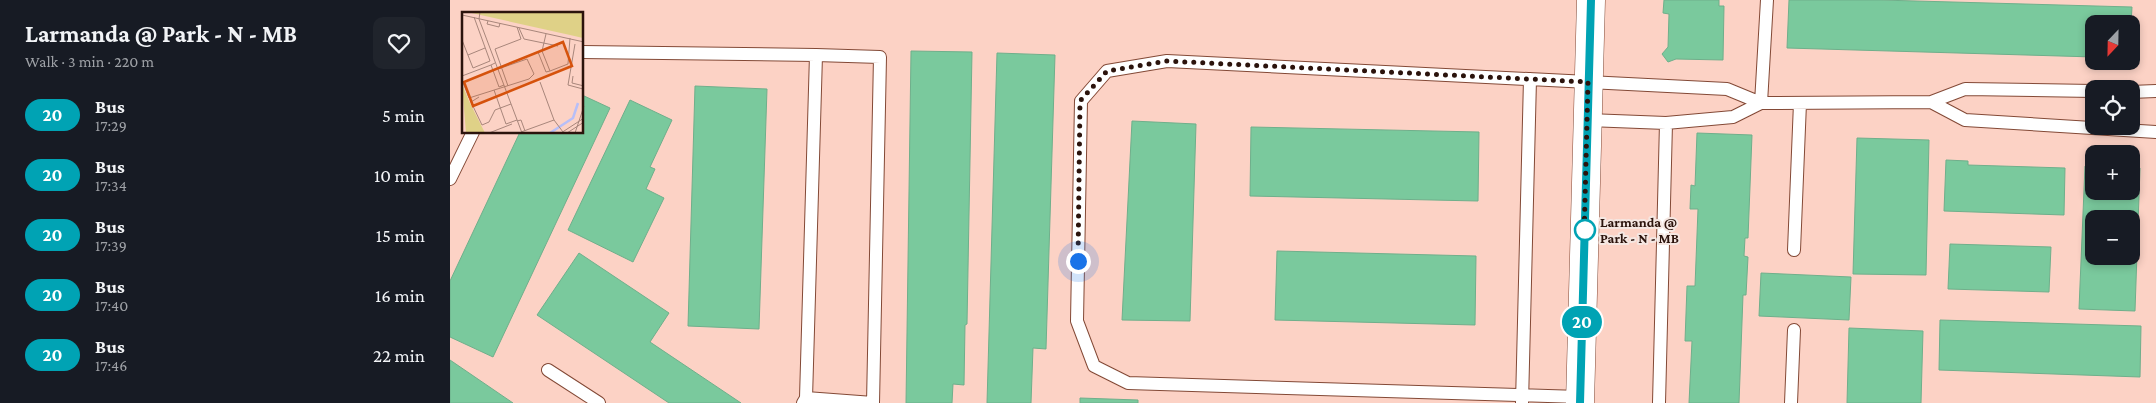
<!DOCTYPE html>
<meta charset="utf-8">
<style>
body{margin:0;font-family:"Crimson Pro",serif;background:#20242c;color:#f1f3f6;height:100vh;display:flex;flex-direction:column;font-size:19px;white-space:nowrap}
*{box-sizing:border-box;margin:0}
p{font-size:16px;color:#9ea1a6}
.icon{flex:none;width:28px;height:28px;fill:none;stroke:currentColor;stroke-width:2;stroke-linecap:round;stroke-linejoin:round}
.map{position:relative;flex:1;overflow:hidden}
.details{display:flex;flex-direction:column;background:#171b24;width:450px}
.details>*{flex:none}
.badge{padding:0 10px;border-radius:16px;font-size:18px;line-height:32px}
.needle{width:32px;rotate:202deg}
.fabs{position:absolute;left:1635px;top:15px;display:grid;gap:10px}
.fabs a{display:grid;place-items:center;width:55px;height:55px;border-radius:10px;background:#171b24;box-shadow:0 2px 8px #0003;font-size:25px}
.you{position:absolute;width:25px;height:25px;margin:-12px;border:4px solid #fff;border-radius:50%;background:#1a73e8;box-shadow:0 0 0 8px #1a73e833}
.map>.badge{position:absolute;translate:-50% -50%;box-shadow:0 0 0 2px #fff}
.round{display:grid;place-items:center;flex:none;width:52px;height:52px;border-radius:10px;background:#20242c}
.overview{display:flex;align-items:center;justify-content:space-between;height:85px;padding:0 25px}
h1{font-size:24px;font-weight:700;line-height:38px}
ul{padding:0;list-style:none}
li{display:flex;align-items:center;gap:15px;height:60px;padding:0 25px}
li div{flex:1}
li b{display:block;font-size:19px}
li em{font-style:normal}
li .badge{min-width:55px;font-weight:700;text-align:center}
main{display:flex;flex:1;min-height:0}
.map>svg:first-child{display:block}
</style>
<main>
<section class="details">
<div class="overview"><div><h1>Larmanda @ Park - N - MB</h1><p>Walk · 3 min · 220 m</p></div><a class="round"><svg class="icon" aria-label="heart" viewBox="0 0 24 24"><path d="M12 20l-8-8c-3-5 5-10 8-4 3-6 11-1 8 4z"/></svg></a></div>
<ul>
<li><span class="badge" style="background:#00a3b4;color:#fff">20</span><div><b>Bus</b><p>17:29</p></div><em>5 min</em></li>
<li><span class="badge" style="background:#00a3b4;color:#fff">20</span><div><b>Bus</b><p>17:34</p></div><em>10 min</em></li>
<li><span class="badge" style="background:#00a3b4;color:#fff">20</span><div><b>Bus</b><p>17:39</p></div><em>15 min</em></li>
<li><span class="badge" style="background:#00a3b4;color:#fff">20</span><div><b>Bus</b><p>17:40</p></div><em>16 min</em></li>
<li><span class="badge" style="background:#00a3b4;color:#fff">20</span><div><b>Bus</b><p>17:46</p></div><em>22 min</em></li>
</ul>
</section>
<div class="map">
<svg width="1706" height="403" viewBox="0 0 1706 403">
<rect width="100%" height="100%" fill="#fcd2c5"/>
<path fill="#7ac99d" stroke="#6faf8b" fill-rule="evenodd" d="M1214,0H1269V6H1274L1273,60L1226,59L1218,62L1212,54L1218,47L1219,14L1213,13Z
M1339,0H1430L1682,7L1681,24H1644V57L1337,48Z
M461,51L522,52L517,324L515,325L514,385L503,384L502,403H456Z
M547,53L605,55L596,349L583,348L581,403H537Z
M245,86L317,89L309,329L238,326Z
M132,95L160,108L43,357L0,337V281L70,132H132Z
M180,100L222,120L200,167L205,169L196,189L214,198L183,262L118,230Z
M682,121L746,124L740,321L672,320Z
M801,127L1029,132L1028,201L800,196Z
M1247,133L1302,135L1298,238H1295L1294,256L1298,257L1296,295H1293L1289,403H1239L1242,341H1235L1237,286H1245L1248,209H1240L1241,185L1245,186Z
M1407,138L1479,140L1476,275L1403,274Z
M1496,160L1518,161V165L1615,168L1614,215L1494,211Z
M1635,166H1644V191H1681V167L1690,168L1685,311L1629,309ZM1644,219H1681V256H1644Z
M1500,244L1601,247L1599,292L1498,289Z
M827,251L1026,256L1025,325L825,320Z
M129,253L219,313L200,342L291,403H219L87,315Z
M1311,273L1401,277L1399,320L1309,316Z
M1490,320L1691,326L1690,377L1489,370Z
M1399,328L1473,331L1471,403H1397Z
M0,360L63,403H0Z
M630,398L688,400V403H630Z"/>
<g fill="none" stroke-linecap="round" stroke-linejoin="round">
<defs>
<path id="lane" d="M132,52L366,55L356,398L353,403
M1681,92L1706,91
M1481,102L1515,89L1644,91
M1311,103L1317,0
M1138,120L1216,123L1209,403
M1216,123L1283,117L1311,103
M0,179L23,132
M1344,250L1350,103
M98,370L149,403
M1130,397L678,383L644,366L627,321L631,101L657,71L717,61L1277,89L1311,103L1481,102L1515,120L1706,132
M356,398L423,403L430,57L366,55
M1072,403L1080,79
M1341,403L1344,330"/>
<path id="secondary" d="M1130,403L1141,0"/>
</defs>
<use href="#lane" stroke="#834936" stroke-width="14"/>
<use href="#secondary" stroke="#834936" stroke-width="29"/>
<use href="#lane" stroke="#fff" stroke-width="12"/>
<use href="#secondary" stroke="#fff" stroke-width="28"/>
</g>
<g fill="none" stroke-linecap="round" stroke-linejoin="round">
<defs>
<path id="line" d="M1130,403L1141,0"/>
</defs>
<use href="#line" stroke="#fff" stroke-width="11"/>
<use href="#line" stroke="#00a3b4" stroke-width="8"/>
<path stroke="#2b130c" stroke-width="5" stroke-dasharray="0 9" d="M628,261L630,101L657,71L717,61L1138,82L1134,239L1135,230"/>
</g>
<circle fill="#fff" stroke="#00a3b4" stroke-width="2.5" cx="1135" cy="230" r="10"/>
<g text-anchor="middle" stroke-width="4" stroke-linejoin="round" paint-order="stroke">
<g font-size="14" font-weight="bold" fill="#2b130c" stroke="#f5e7e2" text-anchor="start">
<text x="1150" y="227">Larmanda @<tspan x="1150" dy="16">Park - N - MB</tspan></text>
</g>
</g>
<g transform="translate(12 12)">
<rect width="121" height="121" fill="#fcd2c5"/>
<path d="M5,0H121V26L108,23ZM0,72L7,89L23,121H4Z" fill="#dfd187"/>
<path fill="none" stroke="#b7bff8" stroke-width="2.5" d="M88,121L111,106L116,91"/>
<path fill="none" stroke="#a8867b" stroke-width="1" d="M18,0L17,7L60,121M0,3L122,30M26,9L25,12L37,15L38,11M57,16L62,27L96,34M84,22L80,39L88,59L106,52L108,26M0,28L11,56L28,49L12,5M113,32L106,73L121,77M80,39L76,40L84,60L88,59M6,43L23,36M33,51L29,53L37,75L42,73M0,64L29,53M111,64L110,71L122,74M0,68L7,86L67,67L72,62L65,47L36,57M78,70L92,108L101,120M46,74L33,37L59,27L55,15M32,78L44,112L55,108M17,85L9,90L20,113L27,110L33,98L49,92M55,109L59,108L63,119M59,120L92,108M27,121L50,112M99,121L122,106M105,121L122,110M113,121L122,94"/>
<path fill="#d5520c" fill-opacity="0.15" stroke="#d5520c" stroke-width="2.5" d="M101,30L110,54L11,94L2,70Z"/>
<rect width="121" height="121" fill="none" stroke="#2b130c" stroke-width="2.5"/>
</g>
</svg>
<div class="fabs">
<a><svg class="needle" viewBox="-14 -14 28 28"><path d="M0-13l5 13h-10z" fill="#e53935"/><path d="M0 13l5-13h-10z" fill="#9ea1a6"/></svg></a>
<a><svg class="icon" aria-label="locate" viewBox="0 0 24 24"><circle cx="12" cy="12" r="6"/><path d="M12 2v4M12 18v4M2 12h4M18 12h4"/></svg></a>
<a>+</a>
<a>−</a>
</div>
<div class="you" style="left:628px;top:261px"></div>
<b class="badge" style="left:1132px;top:322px;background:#00a3b4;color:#fff">20</b>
</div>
</main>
